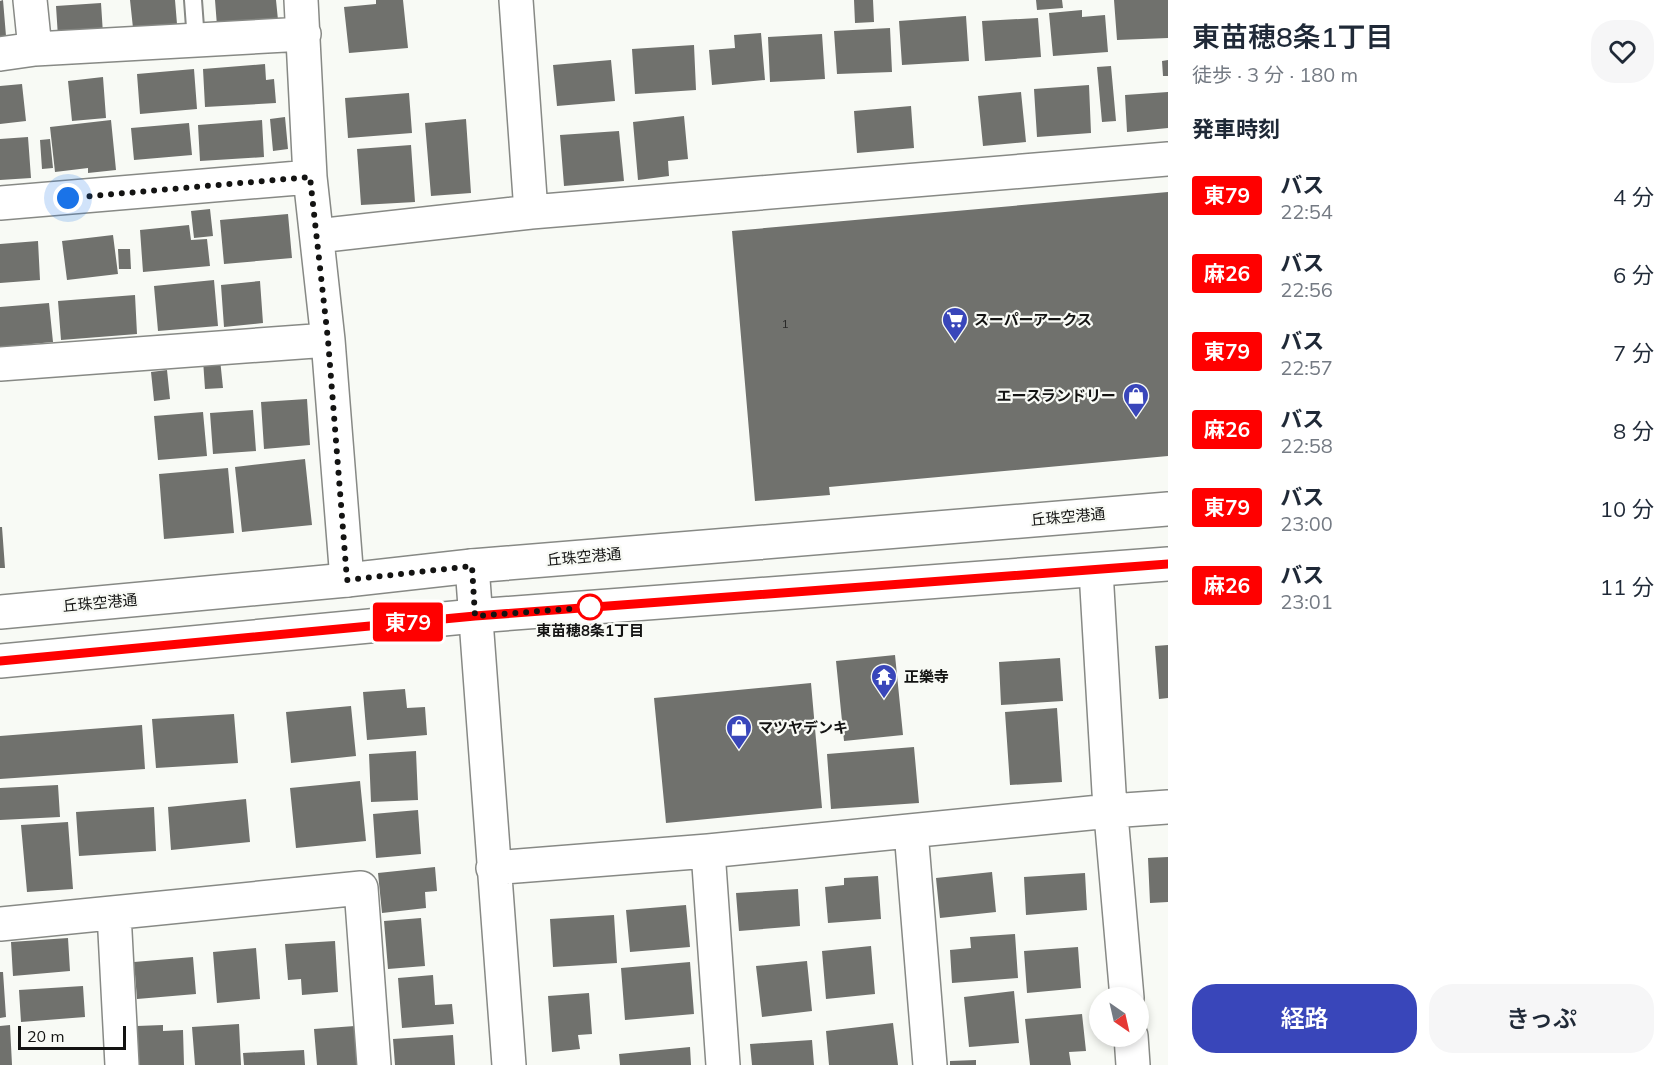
<!DOCTYPE html>
<html lang="ja">
<meta charset="utf-8">
<style>
body{margin:0;font-family:Mulish,"Noto Sans JP",sans-serif;background:#f6f6f7;color:#1f2937;height:100vh;display:flex;flex-direction:column;font-size:22px;white-space:nowrap}
*{box-sizing:border-box;margin:0}
p{font-size:20px;color:#747a83}
.icon{flex:none;width:33px;height:33px;fill:none;stroke:currentColor;stroke-width:2;stroke-linecap:round;stroke-linejoin:round}
.map{position:relative;flex:1;overflow:hidden}
.details{display:flex;flex-direction:column;background:#fff;width:510px}
.details>*{flex:none}
.badge{padding:0 12px;border-radius:4px;font-size:21px;line-height:39px}
.needle{width:39px;rotate:146deg}
.controls{position:absolute;left:1089px;top:987px;display:grid;gap:12px}
.controls a{display:grid;place-items:center;width:60px;height:60px;border-radius:50%;background:#fff;box-shadow:0 3px 9px #0003;font-size:30px}
.scale{position:absolute;left:18px;bottom:15px;width:108px;box-sizing:border-box;padding-left:6px;border:3px solid #131312;border-top:0;font-size:16px;line-height:21px;white-space:nowrap;color:#131312;-webkit-text-stroke:4px #f8faf5;paint-order:stroke}
.you{position:absolute;width:30px;height:30px;margin:-15px;border:4px solid #fff;border-radius:50%;background:#1a73e8;box-shadow:0 0 0 9px #1a73e833}
.map>.badge{position:absolute;translate:-50% -50%;box-shadow:0 0 0 3px #fff}
h2{padding:0 24px;font-size:22px;line-height:54px}
.round{display:grid;place-items:center;flex:none;width:63px;height:63px;border-radius:24px;background:#f6f6f7}
.overview{display:flex;align-items:center;justify-content:space-between;height:102px;padding:0 24px}
h1{font-size:28px;font-weight:600;line-height:45px}
.cta{display:flex;gap:12px;margin-top:auto;padding:12px 24px}
.cta a{flex:1;height:69px;border-radius:24px;background:#3946ba;color:#fff;font-size:24px;font-weight:600;line-height:69px;text-align:center}
.cta a+a{background:#f6f6f7;color:#1f2937}
ul{padding:0;list-style:none}
li{display:flex;align-items:center;gap:18px;height:78px;padding:0 24px}
li div{flex:1}
li b{display:block;font-size:22px}
li em{font-style:normal}
li .badge{min-width:66px;font-weight:700;text-align:center}
main{display:flex;flex:1;min-height:0}
.map>svg:first-child{display:block}
</style>
<main>
<div class="map">
<svg width="1168" height="1065" viewBox="0 0 1168 1065">
<rect width="100%" height="100%" fill="#f8faf5"/>
<path fill="#70716d" d="M3,0L6,36L0,37V1Z
M130,0H175L177,24L133,28Z
M215,0H276L278,20L217,26Z
M376,0H403L408,48L349,53L344,7L376,4Z
M854,0H873L874,22L855,23Z
M1036,0H1062L1063,8L1037,10Z
M1114,0H1168V38L1117,40Z
M101,3L103,34L58,37L56,6Z
M1082,10V17L1105,15L1108,52L1053,56L1049,13Z
M966,16L969,61L902,65L899,21Z
M1038,18L1041,57L985,61L982,21Z
M890,28L892,72L837,74L834,31Z
M761,33L765,80L712,85L709,50L735,48L734,35Z
M822,34L825,79L770,82L768,37Z
M694,45L696,90L635,94L632,49Z
M611,60L615,101L557,106L553,65Z
M1168,60V76H1163L1162,61Z
M265,64L266,80L274,79L276,103L205,107L203,69Z
M1111,66L1116,121L1102,122L1097,67Z
M194,69L197,109L140,114L137,74Z
M103,77L106,118L72,121L68,81Z
M22,84L26,121L0,124V86Z
M1089,85L1091,133L1037,137L1034,89Z
M1021,92L1026,142L983,146L978,96Z
M1168,92V128L1127,132L1125,95Z
M409,93L412,133L348,138L345,98Z
M911,106L914,148L857,153L854,111Z
M684,116L688,159L668,161L669,176L638,180L633,122Z
M285,117L288,149L273,151L270,119Z
M466,119L471,193L431,196L425,123Z
M111,120L116,170L88,173V168L55,172L50,127Z
M262,120L264,157L200,161L198,125Z
M189,123L192,155L134,160L131,128Z
M619,131L624,181L564,186L560,135Z
M28,137L31,178L0,180V139Z
M50,139L53,168L42,169L40,140Z
M411,145L415,202L361,205L357,149Z
M1168,192V456L829,487L830,495L755,501L732,231Z
M210,209L213,236L194,238L191,211Z
M288,214L292,258L224,264L220,220Z
M189,225L191,240L207,239L210,266L143,272L140,230Z
M113,235L118,274L67,280L62,241Z
M38,241L40,280L0,283V244Z
M118,249H130L131,269H119Z
M214,280L218,326L158,331L154,286Z
M260,281L263,323L224,327L221,285Z
M135,295L137,334L61,340L58,301Z
M49,303L53,342L0,347V307Z
M220,359L223,388L205,389L203,360Z
M167,370L170,399L154,401L151,372Z
M307,399L310,445L264,449L261,402Z
M253,410L256,451L213,454L210,413Z
M203,412L207,456L158,460L154,416Z
M305,459L312,525L242,532L235,467Z
M228,468L234,533L164,539L159,474Z
M0,527H2L5,568H0Z
M1168,645V698L1159,699L1155,646Z
M895,655L903,735L844,741L836,661Z
M1060,658L1063,701L1001,705L999,662Z
M811,683L822,808L666,823L654,698Z
M405,689L407,708L425,707L427,735L367,740L363,692Z
M351,706L356,756L291,763L286,712Z
M1057,708L1062,782L1010,785L1005,712Z
M234,714L238,763L156,768L152,719Z
M142,725L145,769L0,779V736Z
M914,747L919,803L831,809L827,754Z
M416,751L418,800L371,802L369,754Z
M360,781L366,841L296,848L290,788Z
M58,785L60,817L0,820V788Z
M246,799L250,842L171,850L168,807Z
M154,807L156,851L79,856L76,812Z
M418,810L421,854L376,858L373,814Z
M68,822L73,889L27,892L21,825Z
M1168,857V902L1150,903L1148,858Z
M435,867L437,891L425,892L426,908L382,913L378,873Z
M992,872L996,912L940,918L936,878Z
M1085,873L1087,910L1026,915L1024,877Z
M878,876L881,919L828,923L825,887L844,885V878Z
M798,889L800,926L739,931L736,893Z
M686,905L690,947L630,952L626,910Z
M614,915L617,963L553,967L550,919Z
M421,918L425,966L388,969L384,921Z
M1015,934L1018,978L952,983L950,950L971,948L970,937Z
M68,938L70,971L13,976L11,942Z
M335,941L338,992L302,995L301,979L288,980L285,944Z
M871,946L875,994L826,999L822,951Z
M1078,947L1081,988L1027,993L1024,951Z
M256,948L260,999L217,1003L213,952Z
M193,957L196,994L137,999L134,962Z
M807,961L812,1011L762,1017L756,966Z
M690,962L694,1014L625,1020L621,968Z
M0,972H3L6,1017L0,1018Z
M433,975L435,1005L452,1004L454,1024L402,1028L398,978Z
M83,986L85,1017L21,1022L19,990Z
M1014,991L1019,1043L969,1047L964,997Z
M589,993L592,1034L578,1035L580,1049L552,1052L548,996Z
M1082,1014L1086,1051L1069,1052L1071,1065H1030L1025,1019Z
M893,1023L898,1065H829L826,1031Z
M239,1024L241,1065H195L192,1027Z
M10,1025L12,1065H0V1026Z
M163,1025V1031L183,1030L184,1065H139L137,1026Z
M355,1026L357,1065H317L314,1029Z
M453,1035L455,1065H395L393,1039Z
M812,1040L814,1065H752L750,1044Z
M690,1047L691,1065H620L619,1054Z
M304,1050L305,1065H244L243,1053Z
M976,1060V1065H950V1061Z"/>
<g fill="none" stroke-linecap="round" stroke-linejoin="round">
<defs>
<path id="lane" d="M193,0L196,41"/>
<path id="street" d="M30,0L35,49
M301,0L310,177L328,340L347,580
M516,0L531,212
M0,54L35,49L304,34
M0,203L310,177
M317,236L531,212L1168,159
M0,364L328,340
M472,566L509,1065
M1096,571L1109,792L1127,998
M911,831L930,1065
M708,851L723,1065
M493,868L708,851L1110,811L1168,807
M114,913L122,1065
M0,924L361,888L374,1065
M1131,1036L1133,1065"/>
<path id="secondary" d="M0,612L347,580L472,566L1168,509
M0,661L475,616L1168,564"/>
</defs>
<use href="#lane" stroke="#878985" stroke-width="20"/>
<use href="#street" stroke="#878985" stroke-width="36"/>
<use href="#secondary" stroke="#878985" stroke-width="36"/>
<use href="#lane" stroke="#fff" stroke-width="16"/>
<use href="#street" stroke="#fff" stroke-width="33"/>
<use href="#secondary" stroke="#fff" stroke-width="33"/>
</g>
<g fill="none" stroke-linecap="round" stroke-linejoin="round">
<defs>
<path id="line" d="M0,661L475,616L1168,564"/>
</defs>
<use href="#line" stroke="#fff" stroke-width="14"/>
<use href="#line" stroke="#f00" stroke-width="9"/>
<path stroke="#131312" stroke-width="6" stroke-dasharray="0 10.8" d="M68,198L310,177L328,340L347,580L472,566L475,616L595,607H590"/>
</g>
<defs>
<symbol id="supermarket-pin" viewBox="-11 -11 22 30"><path d="M0 17L-7.5 6A9.5 9.5 0 1 1 7.5 6Z" fill="#3946ba" stroke="#f8faf5"/><path d="M-6-5.5h2.5l.6 2H6L4.5 2H-2.5L-4.4-4H-6ZM-1.5 3.2a1.3 1.3 0 1 0 .1 0ZM3 3.2a1.3 1.3 0 1 0 .1 0Z" fill="#fff"/></symbol>
<symbol id="shop-pin" viewBox="-11 -11 22 30"><path d="M0 17L-7.5 6A9.5 9.5 0 1 1 7.5 6Z" fill="#3946ba" stroke="#f8faf5"/><path d="M-5-2.5h2.3a2.7 3.5 0 0 1 5.4 0H5L5.5 6h-11ZM-1.5-2.5h3a1.5 2.3 0 0 0-3 0Z" fill="#fff"/></symbol>
<symbol id="temple-pin" viewBox="-11 -11 22 30"><path d="M0 17L-7.5 6A9.5 9.5 0 1 1 7.5 6Z" fill="#3946ba" stroke="#f8faf5"/><path d="M0-6L5-2H3V0L6.5 2.5H4V6H1.5V3h-3V6H-4V2.5H-6.5L-3 0V-2H-5Z" fill="#fff"/></symbol>
</defs>
<g fill-rule="evenodd">
<use href="#supermarket-pin" x="940" y="305" width="30" height="40"/>
<use href="#shop-pin" x="1121" y="381" width="30" height="40"/>
<use href="#temple-pin" x="869" y="662" width="30" height="40"/>
<use href="#shop-pin" x="724" y="713" width="30" height="40"/>
</g>
<circle fill="#fff" stroke="#f00" stroke-width="3" cx="590" cy="607" r="12"/>
<g text-anchor="middle" stroke-width="4.5" stroke-linejoin="round" paint-order="stroke">
<g font-size="12" fill="#2a2a29">
<text x="785" y="328">1</text>
</g>
<g font-size="15" font-weight="bold" fill="#131312" stroke="#f8faf5" text-anchor="start">
<text x="974" y="325">スーパーアークス</text>
<text x="1116" y="401" text-anchor="end">エースランドリー</text>
<text x="904" y="682">正樂寺</text>
<text x="758" y="733">マツヤデンキ</text>
</g>
<g font-size="15" fill="#131312" stroke="#f8faf5">
<text transform="translate(1068 517) rotate(-5)" y="5">丘珠空港通</text>
<text transform="translate(584 557) rotate(-5)" y="5">丘珠空港通</text>
<text transform="translate(100 603) rotate(-5)" y="5">丘珠空港通</text>
</g>
<g font-size="15" font-weight="bold" fill="#131312" stroke="#f8faf5">
<text x="590" y="636">東苗穂8条1丁目</text>
</g>
</g>
</svg>
<div class="controls">
<a><svg class="needle" viewBox="-14 -14 28 28"><path d="M0-13l5 13h-10z" fill="#e53935"/><path d="M0 13l5-13h-10z" fill="#747a83"/></svg></a>
</div>
<div class="scale">20 m</div>
<div class="you" style="left:68px;top:198px"></div>
<b class="badge" style="left:408px;top:622px;background:#f00;color:#fff">東79</b>
</div>
<section class="details">
<div class="overview"><div><h1>東苗穂8条1丁目</h1><p>徒歩 · 3 分 · 180 m</p></div><a class="round"><svg class="icon" aria-label="heart" viewBox="0 0 24 24"><path d="M12 20l-8-8c-3-5 5-10 8-4 3-6 11-1 8 4z"/></svg></a></div>
<h2>発車時刻</h2>
<ul>
<li><span class="badge" style="background:#f00;color:#fff">東79</span><div><b>バス</b><p>22:54</p></div><em>4 分</em></li>
<li><span class="badge" style="background:#f00;color:#fff">麻26</span><div><b>バス</b><p>22:56</p></div><em>6 分</em></li>
<li><span class="badge" style="background:#f00;color:#fff">東79</span><div><b>バス</b><p>22:57</p></div><em>7 分</em></li>
<li><span class="badge" style="background:#f00;color:#fff">麻26</span><div><b>バス</b><p>22:58</p></div><em>8 分</em></li>
<li><span class="badge" style="background:#f00;color:#fff">東79</span><div><b>バス</b><p>23:00</p></div><em>10 分</em></li>
<li><span class="badge" style="background:#f00;color:#fff">麻26</span><div><b>バス</b><p>23:01</p></div><em>11 分</em></li>
</ul>
<div class="cta"><a>経路</a><a>きっぷ</a></div>
</section>
</main>
